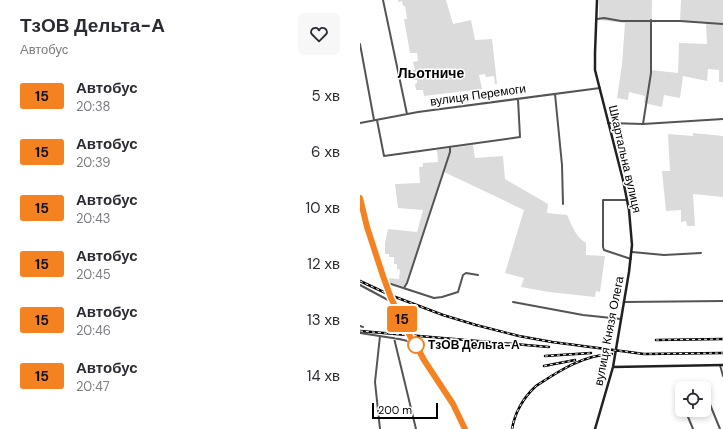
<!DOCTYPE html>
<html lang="uk">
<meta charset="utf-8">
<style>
body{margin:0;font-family:"DM Sans",sans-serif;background:#f7f7f7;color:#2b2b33;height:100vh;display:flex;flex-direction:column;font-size:15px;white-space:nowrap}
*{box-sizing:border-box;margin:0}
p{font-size:13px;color:#7c7c81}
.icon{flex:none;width:22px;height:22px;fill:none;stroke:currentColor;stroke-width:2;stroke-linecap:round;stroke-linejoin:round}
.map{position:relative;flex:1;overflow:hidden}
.details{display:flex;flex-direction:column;background:#fff;width:360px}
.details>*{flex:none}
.badge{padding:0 8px;border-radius:3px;font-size:14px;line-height:26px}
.buttons{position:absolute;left:315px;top:381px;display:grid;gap:8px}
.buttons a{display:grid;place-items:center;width:36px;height:36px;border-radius:6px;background:#fff;box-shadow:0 2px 6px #0003;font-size:20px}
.scale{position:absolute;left:12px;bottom:10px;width:66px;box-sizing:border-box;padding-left:4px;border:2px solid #000;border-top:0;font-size:11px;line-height:14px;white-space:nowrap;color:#000;-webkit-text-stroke:3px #fff;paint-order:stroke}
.map>.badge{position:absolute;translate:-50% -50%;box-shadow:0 0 0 2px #fff}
.round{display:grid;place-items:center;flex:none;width:42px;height:42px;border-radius:6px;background:#f7f7f7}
.overview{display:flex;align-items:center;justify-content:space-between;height:68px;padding:0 20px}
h1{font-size:19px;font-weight:700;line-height:30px}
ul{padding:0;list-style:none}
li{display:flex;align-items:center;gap:12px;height:56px;padding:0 20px}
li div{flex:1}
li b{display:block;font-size:15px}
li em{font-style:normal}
li .badge{min-width:44px;font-weight:700;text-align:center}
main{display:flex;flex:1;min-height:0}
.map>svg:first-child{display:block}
</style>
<main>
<section class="details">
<div class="overview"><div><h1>ТзОВ Дельта-А</h1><p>Автобус</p></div><a class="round"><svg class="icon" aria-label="heart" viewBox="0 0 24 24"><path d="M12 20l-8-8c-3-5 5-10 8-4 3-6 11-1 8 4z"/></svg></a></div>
<ul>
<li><span class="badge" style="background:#f58220;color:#111">15</span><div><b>Автобус</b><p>20:38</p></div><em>5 хв</em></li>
<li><span class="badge" style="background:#f58220;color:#111">15</span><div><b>Автобус</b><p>20:39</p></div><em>6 хв</em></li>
<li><span class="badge" style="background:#f58220;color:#111">15</span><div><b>Автобус</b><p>20:43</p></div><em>10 хв</em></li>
<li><span class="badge" style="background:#f58220;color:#111">15</span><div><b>Автобус</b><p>20:45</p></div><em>12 хв</em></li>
<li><span class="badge" style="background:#f58220;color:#111">15</span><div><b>Автобус</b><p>20:46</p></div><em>13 хв</em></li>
<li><span class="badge" style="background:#f58220;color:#111">15</span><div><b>Автобус</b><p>20:47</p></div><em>14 хв</em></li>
</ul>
</section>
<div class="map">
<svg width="363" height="429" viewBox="0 0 363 429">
<rect width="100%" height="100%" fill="#fff"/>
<path fill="#dbdbdb" d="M38,0H86L93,24L111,20L115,40L132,39L137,84H135L134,76L126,77L125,74L119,75L122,89L64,96L63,90H56L55,84L57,83V80H54L53,70H55L53,62L58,61L57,53H50L44,19H47L45,6H43L42,1L38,2Z
M239,0H292L291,70L318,73L319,43L347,44L346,23L320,21L321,0H363V82H359V70L348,69L347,81L323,76L320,98L304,95L302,107L284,103L285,96L269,92L268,100L257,98L262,65L265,23L239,20Z
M333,133L363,136V197L333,194L335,226H327L326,221L321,222V210L306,211L302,171H310L308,134L333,136Z
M113,145L115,158L143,156L145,179L188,204L187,213L207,215C212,226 216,237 226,243V255L245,256L240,292L236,291L235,297L189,292L161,287L164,278L145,273L164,210L84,172L45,287L28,282L26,278L39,279L40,270L37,269V264H34V257H29V254H25V243L28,229L57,232L63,210L38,208L35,184L60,183L59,167H63V163L78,162L77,150Z"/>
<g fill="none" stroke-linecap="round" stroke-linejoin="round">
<path stroke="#545454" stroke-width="2" d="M23,0L47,114
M237,19L244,18L261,21H320L363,24
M0,44L14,120
M195,94L202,165L203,204
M17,120L24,156L160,137L158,99
M0,123L58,112L240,88
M248,123L283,124L363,119
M283,124L291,73V20
M267,200H243V247L244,250L271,259
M272,252L304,255L341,253
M25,282L74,298L82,297L98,292L103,275L106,273L118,275
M0,285L28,300H32
M44,288L47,283L90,152V147
M153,302L223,315L261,319
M264,302L363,301
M0,326L3,327
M0,333L39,339L52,342
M34,338L56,429
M360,365L363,376
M344,405L349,402L360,429
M332,410L326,412L333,429
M20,429L15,382L20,336"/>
<path stroke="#212121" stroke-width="2.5" d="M0,198L14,251L25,282
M25,282L31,298L53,342L56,345L64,360L93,404L105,429
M253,367L363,365
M235,429L253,367L269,272L272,245L269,210L263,180L235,70V53L237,0"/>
<defs>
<path id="rail" d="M0,281L30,295L83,315L116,325L159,336L192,342L284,354L363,353
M0,331L189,347
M296,340L363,339
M185,356L231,353
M184,366L215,360
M152,429C155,412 163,398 176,386C199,371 223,355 252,354"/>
</defs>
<use href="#rail" stroke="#000" stroke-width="2.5"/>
<use href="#rail" stroke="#fff" stroke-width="1" stroke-dasharray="3" stroke-linecap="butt"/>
</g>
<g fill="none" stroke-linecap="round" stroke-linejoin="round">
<defs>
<path id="line" d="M0,198L7,227L23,276L31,298L53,342L56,345L64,360L93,404L105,429"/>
</defs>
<use href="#line" stroke="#fff" stroke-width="9"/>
<use href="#line" stroke="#f58220" stroke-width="6"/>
</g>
<circle fill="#fff" stroke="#f58220" stroke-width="2" cx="56" cy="345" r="8"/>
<g text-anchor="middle" stroke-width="3" stroke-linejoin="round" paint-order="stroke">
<g font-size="12" fill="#000" stroke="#fff">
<text transform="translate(118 95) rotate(-8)" y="4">вулиця Перемоги</text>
<text transform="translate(265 159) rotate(77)" y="4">Шкартальна вулиця</text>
<text transform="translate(249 331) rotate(-79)" y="4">вулиця Князя Олега</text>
</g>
<g font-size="12" font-weight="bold" fill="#000" stroke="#fff" text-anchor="start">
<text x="68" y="349">ТзОВ Дельта-А</text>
</g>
<g font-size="14" font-weight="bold" fill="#000" stroke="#fff">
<text x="71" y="78">Льотниче</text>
</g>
</g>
</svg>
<div class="buttons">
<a><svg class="icon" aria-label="locate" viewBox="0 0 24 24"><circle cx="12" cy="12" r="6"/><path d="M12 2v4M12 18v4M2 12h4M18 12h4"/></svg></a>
</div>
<div class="scale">200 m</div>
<b class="badge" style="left:42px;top:319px;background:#f58220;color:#111">15</b>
</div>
</main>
